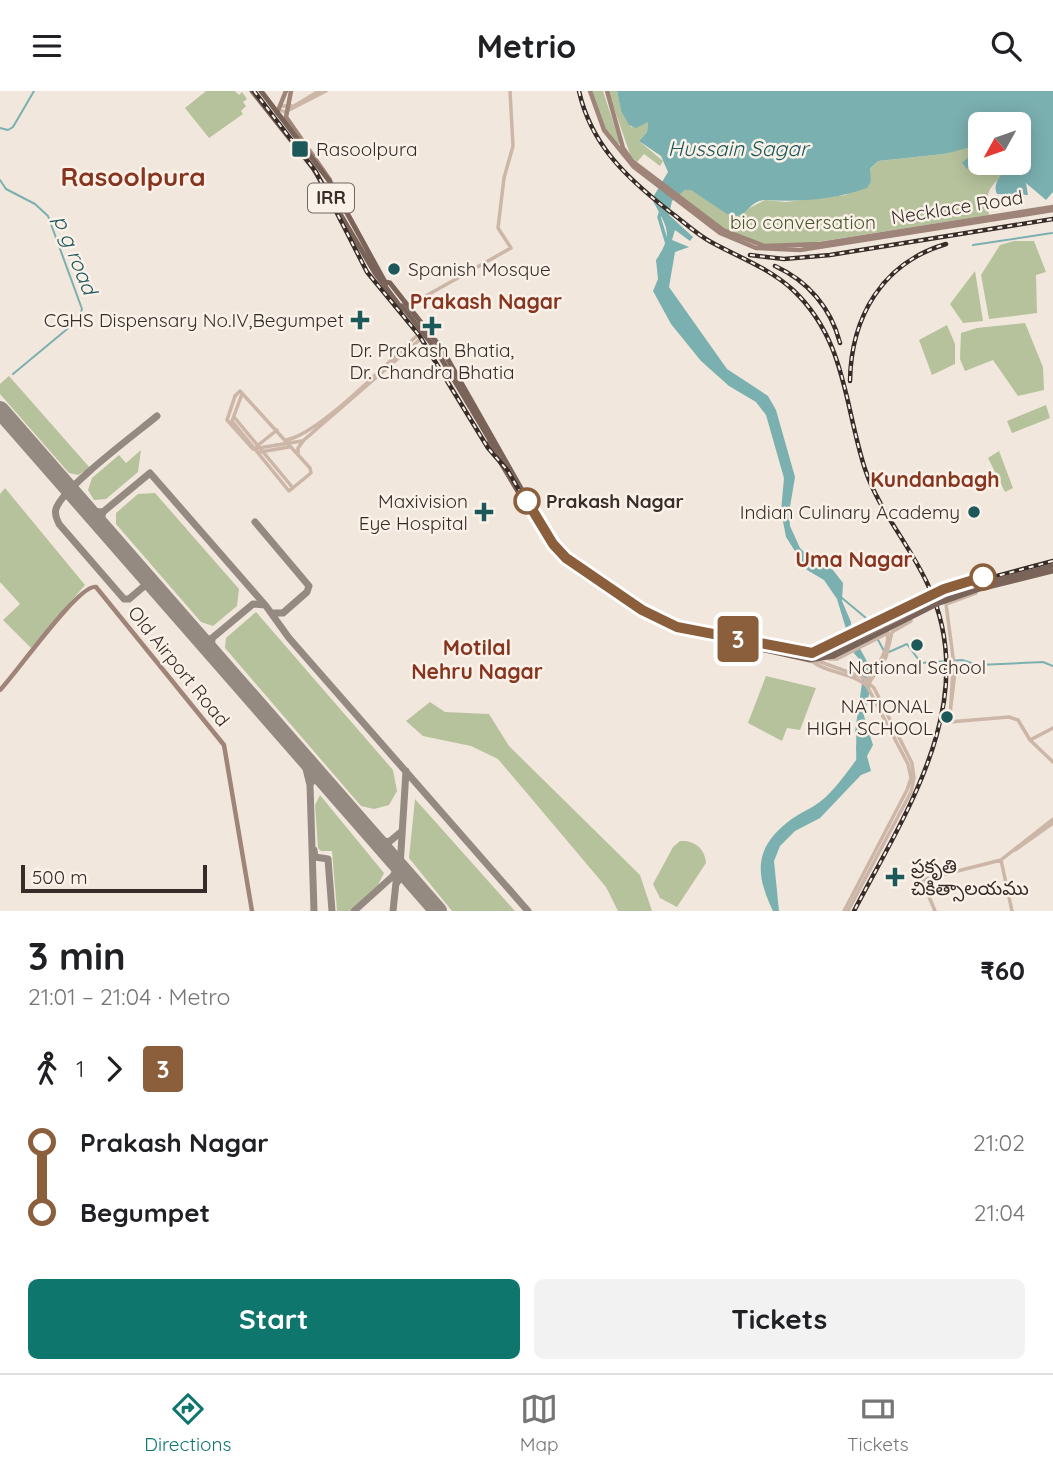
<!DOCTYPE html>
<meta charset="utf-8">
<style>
body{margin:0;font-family:Quicksand,"Noto Sans Telugu",sans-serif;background:#f2f2f2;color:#202124;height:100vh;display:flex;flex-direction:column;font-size:26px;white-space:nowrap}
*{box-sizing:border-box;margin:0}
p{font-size:23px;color:#757577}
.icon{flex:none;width:38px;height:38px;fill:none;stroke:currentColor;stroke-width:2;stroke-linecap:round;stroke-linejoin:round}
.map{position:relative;height:820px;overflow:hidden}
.sheet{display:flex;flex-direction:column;background:#fff;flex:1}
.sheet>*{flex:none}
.badge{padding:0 14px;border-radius:5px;font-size:24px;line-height:46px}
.needle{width:46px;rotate:230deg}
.tools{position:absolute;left:968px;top:21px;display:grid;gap:14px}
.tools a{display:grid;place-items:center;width:63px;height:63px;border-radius:10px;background:#fff;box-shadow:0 4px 18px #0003;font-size:35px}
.scale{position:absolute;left:21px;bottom:18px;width:186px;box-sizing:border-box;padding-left:7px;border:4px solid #372c28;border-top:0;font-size:19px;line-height:24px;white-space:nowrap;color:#372c28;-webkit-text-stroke:5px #faf1e9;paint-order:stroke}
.map>.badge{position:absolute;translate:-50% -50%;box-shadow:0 0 0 4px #fff}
.legs{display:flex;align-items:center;gap:10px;height:77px;padding:0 28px;font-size:23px}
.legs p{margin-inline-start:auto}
.summary{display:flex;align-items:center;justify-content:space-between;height:119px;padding:0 28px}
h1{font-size:38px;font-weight:800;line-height:52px}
.cta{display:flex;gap:14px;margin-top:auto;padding:14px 28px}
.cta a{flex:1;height:80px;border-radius:10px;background:#0f766e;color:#fff;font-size:28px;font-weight:800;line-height:80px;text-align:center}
.cta a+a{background:#f2f2f2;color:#202124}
ul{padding:0 28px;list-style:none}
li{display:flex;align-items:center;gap:24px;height:70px;font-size:26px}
li i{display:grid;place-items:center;width:10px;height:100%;margin:0 9px;background:currentColor}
li i::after{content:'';width:18px;height:18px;margin:-9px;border:5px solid;border-radius:50%;background:#fff}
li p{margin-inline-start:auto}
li:first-child i{background:linear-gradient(#0000 50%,currentColor 0)}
li:last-child i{background:linear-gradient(currentColor 50%,#0000 0)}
header{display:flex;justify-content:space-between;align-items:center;height:91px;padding:0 28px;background:#fff;font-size:32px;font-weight:800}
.tab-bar{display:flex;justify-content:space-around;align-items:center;height:98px;border-top:2px solid #e0e0e0;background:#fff;font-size:19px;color:#757577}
.tab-bar a{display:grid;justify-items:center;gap:4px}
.tab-bar .current{color:#0f766e}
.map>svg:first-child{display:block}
</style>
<header><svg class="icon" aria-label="menu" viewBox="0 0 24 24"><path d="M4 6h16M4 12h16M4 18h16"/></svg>Metrio<svg class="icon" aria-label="search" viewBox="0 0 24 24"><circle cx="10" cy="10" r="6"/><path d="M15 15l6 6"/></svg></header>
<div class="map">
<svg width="1053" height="820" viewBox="0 0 1053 820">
<rect width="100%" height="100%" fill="#f2e7dc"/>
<path fill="#b6c29c" d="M206,0H235L239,4L242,1L247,8L243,11L246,15L241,20L243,23L209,47L185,17Z
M591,0H603L620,52L616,54L603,34Z
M608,0H617L621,20L631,36L648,31L647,41L639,50L663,70L660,75L644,63L637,71L631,66Z
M962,56L972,57V75L980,66V72H1010C998,97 983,89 989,124L804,153H762L724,139L678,104L685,99H694L732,126L765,109L786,111L846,104L878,70L944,63Z
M1014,150H1034L1046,181L1036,184L1037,222L989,228L981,184L1000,154Z
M975,180L983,230L963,232L950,213Z
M1025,232L1043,276L1044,299L1018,305L993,269L965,280L960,268L961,242L977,237Z
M947,234L955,253V273L932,284L919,249Z
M9,285L90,377L78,384L69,382L0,303V293Z
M1046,314L1050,327L1012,342L1007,330Z
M141,359L138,381L106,408L94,409L88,399L92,387L119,364L126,372Z
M999,360L1013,397L1005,401L988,367Z
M5,397L85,494L31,557L3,529L20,513L0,491V403Z
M155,402L239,498L237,515L213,535L201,531L116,433V422L138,403Z
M256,521L393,679L397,700L389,714L374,718L361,715L225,557L226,547Z
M766,585L816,597L800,639L787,637L782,650L748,632Z
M430,611L445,621L489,623L509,655L640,784L652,820H618L606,796L498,668L471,655L423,645L406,630Z
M320,704L384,782L378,794L349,820H337L332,760H321L318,757L315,714Z
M415,708L515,820H452L409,767Z
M680,750C694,749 705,757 706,772L677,816L660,807L653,793L673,756Z"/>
<path fill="#7bb0b0" d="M617,0H1053V101L1046,109L1026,92L1028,104L997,103C991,90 1005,82 1010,72H1018V33H980V66L967,78L962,72L973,62L971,56L944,63L878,70L870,78L871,90L867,97C833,109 800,111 765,109C753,109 748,121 738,125L727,123L691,99H685L672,110L669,124L693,146L690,150L675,139L672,149L689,156L675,161L669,196L727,278L768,305L776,319L795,386L789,422L790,435L800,457L810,467L833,479L843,492L842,510L851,531V541L870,576V599L864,625L873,654L867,665L871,680L861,684L820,727L795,740L780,755L774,770L779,820H773C755,783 754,757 789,730C799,722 811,718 821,710C835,699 848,680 859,665L856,659L858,645L855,641L862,592L859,568L853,561L837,508L824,489L807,479L786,446L781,420L784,387L766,324L756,311L729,295L701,270L671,233L653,200L658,188L656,169C675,141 666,136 652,108L668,81L661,65L639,50L647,41L648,31L636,37L629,34L621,20Z"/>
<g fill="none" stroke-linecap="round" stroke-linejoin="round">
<path stroke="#7bb0b0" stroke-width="2" d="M0,37L8,39L13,36L34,0
M0,89L6,98L35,113L48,125L82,218L78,229L13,283
M973,154L1052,142
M842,507L872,532
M877,547L884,560
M889,561L907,553L921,572L962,569L978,574L1043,571L1053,575"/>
<path stroke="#7bb0b0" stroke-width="3.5" d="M661,120L659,126L668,156
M858,671V640"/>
<path stroke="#948a82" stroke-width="7" d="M88,420L103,421
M255,431L309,495L307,501L283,522H272
M103,437L100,432L103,421L150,382L266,515L289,547L528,820
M149,491L129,508H124L59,433C57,428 54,424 56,418C61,398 138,341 157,325
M198,547L211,548L253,513L265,514
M211,561L212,548
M303,666L310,694L314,820
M310,693L315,687L321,688
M375,748L389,751L401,741
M314,759L315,766L328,768L332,820
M400,776L406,680
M396,793L400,787L411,789
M354,820L393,785L397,778
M393,820L397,782"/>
<path stroke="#948a82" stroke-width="18" d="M0,319L438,820"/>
<path stroke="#cbb6a8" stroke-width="3.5" d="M281,15H294L319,0
M280,19L285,21L326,0
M408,215L511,157L498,137L504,87L513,55L510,0
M235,305L240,300L310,377L311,382L289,400L232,330L242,303
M234,326L293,397
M286,349C320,343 392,267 421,241
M277,354L302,350
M257,355L277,339
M260,361L289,356
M298,364V357L304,349L424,245
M976,495L975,491L1036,474L1042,478
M976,502L946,513L955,581L949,631L1009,626L1018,629L1030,649L1053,671
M816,561L904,518L911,530L892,541L886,566L869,592
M829,568H837L888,542
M810,569C827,583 852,581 867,595L908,673L911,687L907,699L844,820
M815,569L862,586L874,597L912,672L914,687L911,701L848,820
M866,590C877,576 893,555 886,537
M950,629L953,577
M1030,649L1053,637
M1015,759L1053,732
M935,820L922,789L1001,769
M1012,820L1001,769L1053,728"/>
<path stroke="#9f8579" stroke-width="4.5" d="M291,0L286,26L330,89
M590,0L604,39L634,76L720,142L756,157L800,159L1053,119
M607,0L623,57L632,70L723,139L764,155L820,153L1053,116
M277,22L286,0
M0,599C16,583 79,492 96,496L224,654L252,820"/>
<path stroke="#7a6359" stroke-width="5" d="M252,0L313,77L375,182L402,218
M261,0L330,91L385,191L390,192L442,258L535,422L569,467L632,509L677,531L804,563L829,562
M489,352L553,459L580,483L631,516L684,541L810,569L834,565
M1038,479L1053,475"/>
<defs>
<path id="rail" d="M254,0L316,81L367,181L419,244L488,357L508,380L551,455L564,468L607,500L676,538L812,565L826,560L945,499L1053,470
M579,0C591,54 627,87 669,120C683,130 696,143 711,151C740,167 769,177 793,199C846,249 844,313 865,378C879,420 910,454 928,494C982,609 906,721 854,820
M750,164L784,168L830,164L1053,128
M775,175C808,190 831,217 840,252
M850,290C851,226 882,172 946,153"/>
</defs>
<use href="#rail" stroke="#372c28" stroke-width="4.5"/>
<use href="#rail" stroke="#faf1e9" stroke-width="2" stroke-dasharray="5" stroke-linecap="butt"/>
<path stroke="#cbb6a8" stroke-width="3.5" d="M235,305L227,329L253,358L277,354"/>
<path stroke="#7a6359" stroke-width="5" d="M402,215L435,257L497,361
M829,562L927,512L984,492L1038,479
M834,565L937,513L980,498L1053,480"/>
</g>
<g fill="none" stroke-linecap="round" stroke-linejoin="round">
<defs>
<path id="line-1" d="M527,410L553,453L566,467L642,519L677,536L812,562L944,498L983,486"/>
</defs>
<use href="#line-1" stroke="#fff" stroke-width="16"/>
<use href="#line-1" stroke="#8b5e3c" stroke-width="10"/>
</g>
<g fill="#1d585a" stroke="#faf1e9" stroke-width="2.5">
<rect x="291" y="49" width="18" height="18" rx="3.5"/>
<circle cx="394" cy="178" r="7"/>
<path d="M356.5 218.5h7v7h7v7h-7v7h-7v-7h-7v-7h7z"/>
<path d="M428.5 224.5h7v7h7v7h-7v7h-7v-7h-7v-7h7z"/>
<path d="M480.5 410.5h7v7h7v7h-7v7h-7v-7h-7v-7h7z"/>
<circle cx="974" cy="421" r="7"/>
<circle cx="917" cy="554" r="7"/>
<circle cx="947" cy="626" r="7"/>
<path d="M891.5 775.5h7v7h7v7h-7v7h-7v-7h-7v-7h7z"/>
</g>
<g fill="#fff" stroke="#8b5e3c" stroke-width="3.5">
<circle cx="527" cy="410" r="12"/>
<circle cx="983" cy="486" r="12"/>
</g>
<g text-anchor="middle" stroke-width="5" stroke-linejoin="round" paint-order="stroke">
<rect fill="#faf1e9" stroke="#726762" stroke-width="2" x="308" y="92.5" width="46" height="29" rx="5"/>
<g font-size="18" font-weight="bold" fill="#372c28">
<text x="331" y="113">IRR</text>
</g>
<g font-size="19" fill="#372c28" stroke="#faf1e9" text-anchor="end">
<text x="316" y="65" text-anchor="start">Rasoolpura</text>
<text x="408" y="185" text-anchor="start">Spanish Mosque</text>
<text x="344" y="236">CGHS Dispensary No.IV,Begumpet</text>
<text x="432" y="266" text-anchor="middle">Dr. Prakash Bhatia,<tspan x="432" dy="22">Dr. Chandra Bhatia</tspan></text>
<text x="468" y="417">Maxivision<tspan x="468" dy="22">Eye Hospital</tspan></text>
<text x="960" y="428">Indian Culinary Academy</text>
<text x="917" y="583" text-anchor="middle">National School</text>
<text x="933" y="622">NATIONAL<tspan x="933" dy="22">HIGH SCHOOL</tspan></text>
<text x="911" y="782" text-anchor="start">ప్రకృతి<tspan x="911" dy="22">చికిత్సాలయము</tspan></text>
</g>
<g font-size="19" fill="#372c28" stroke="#faf1e9">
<text transform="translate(957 116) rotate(-9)" y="7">Necklace Road</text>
<text transform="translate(179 575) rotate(51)" y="7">Old Airport Road</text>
</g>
<g font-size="19" fill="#48562b" stroke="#faf1e9">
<text x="803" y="138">bio conversation</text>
</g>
<g font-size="19" font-weight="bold" fill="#372c28" stroke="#faf1e9" text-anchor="start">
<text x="546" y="417">Prakash Nagar</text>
</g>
<g font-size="21" font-style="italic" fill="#1d585a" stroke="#faf1e9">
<text x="738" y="65">Hussain Sagar</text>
<text transform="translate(75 164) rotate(68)" y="7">p g road</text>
</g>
<g font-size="21" font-weight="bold" fill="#883520" stroke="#faf1e9">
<text x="486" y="218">Prakash Nagar</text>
<text x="935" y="396">Kundanbagh</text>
<text x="854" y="476">Uma Nagar</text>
<text x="477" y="564">Motilal<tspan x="477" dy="24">Nehru Nagar</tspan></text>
</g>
<g font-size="26" font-weight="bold" fill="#883520" stroke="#faf1e9">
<text x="133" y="95">Rasoolpura</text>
</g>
</g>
</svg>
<div class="tools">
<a><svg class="needle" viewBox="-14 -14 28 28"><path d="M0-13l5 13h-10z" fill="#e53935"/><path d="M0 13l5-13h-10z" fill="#757577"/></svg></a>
</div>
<div class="scale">500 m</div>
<b class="badge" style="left:738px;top:548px;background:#8b5e3c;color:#fff">3</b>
</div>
<section class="sheet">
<div class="summary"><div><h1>3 min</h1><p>21:01 – 21:04 · Metro</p></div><b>₹60</b></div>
<div class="legs"><svg class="icon" aria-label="walk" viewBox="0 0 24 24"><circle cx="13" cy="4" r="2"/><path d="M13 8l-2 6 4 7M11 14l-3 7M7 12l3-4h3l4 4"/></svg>1<svg class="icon" aria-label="forward" viewBox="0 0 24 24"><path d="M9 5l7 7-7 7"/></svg><b class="badge" style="background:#8b5e3c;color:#fff">3</b></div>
<ul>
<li><i style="color:#8b5e3c"></i><b>Prakash Nagar</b><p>21:02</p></li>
<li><i style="color:#8b5e3c"></i><b>Begumpet</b><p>21:04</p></li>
</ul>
<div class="cta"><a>Start</a><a>Tickets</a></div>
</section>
<nav class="tab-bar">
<a class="current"><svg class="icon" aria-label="directions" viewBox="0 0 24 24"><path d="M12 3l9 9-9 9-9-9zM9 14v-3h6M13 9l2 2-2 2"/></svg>Directions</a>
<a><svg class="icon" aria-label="map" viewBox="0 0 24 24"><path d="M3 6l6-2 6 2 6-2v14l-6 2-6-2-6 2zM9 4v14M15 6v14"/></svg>Map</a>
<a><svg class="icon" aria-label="tickets" viewBox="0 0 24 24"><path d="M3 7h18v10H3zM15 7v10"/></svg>Tickets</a>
</nav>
